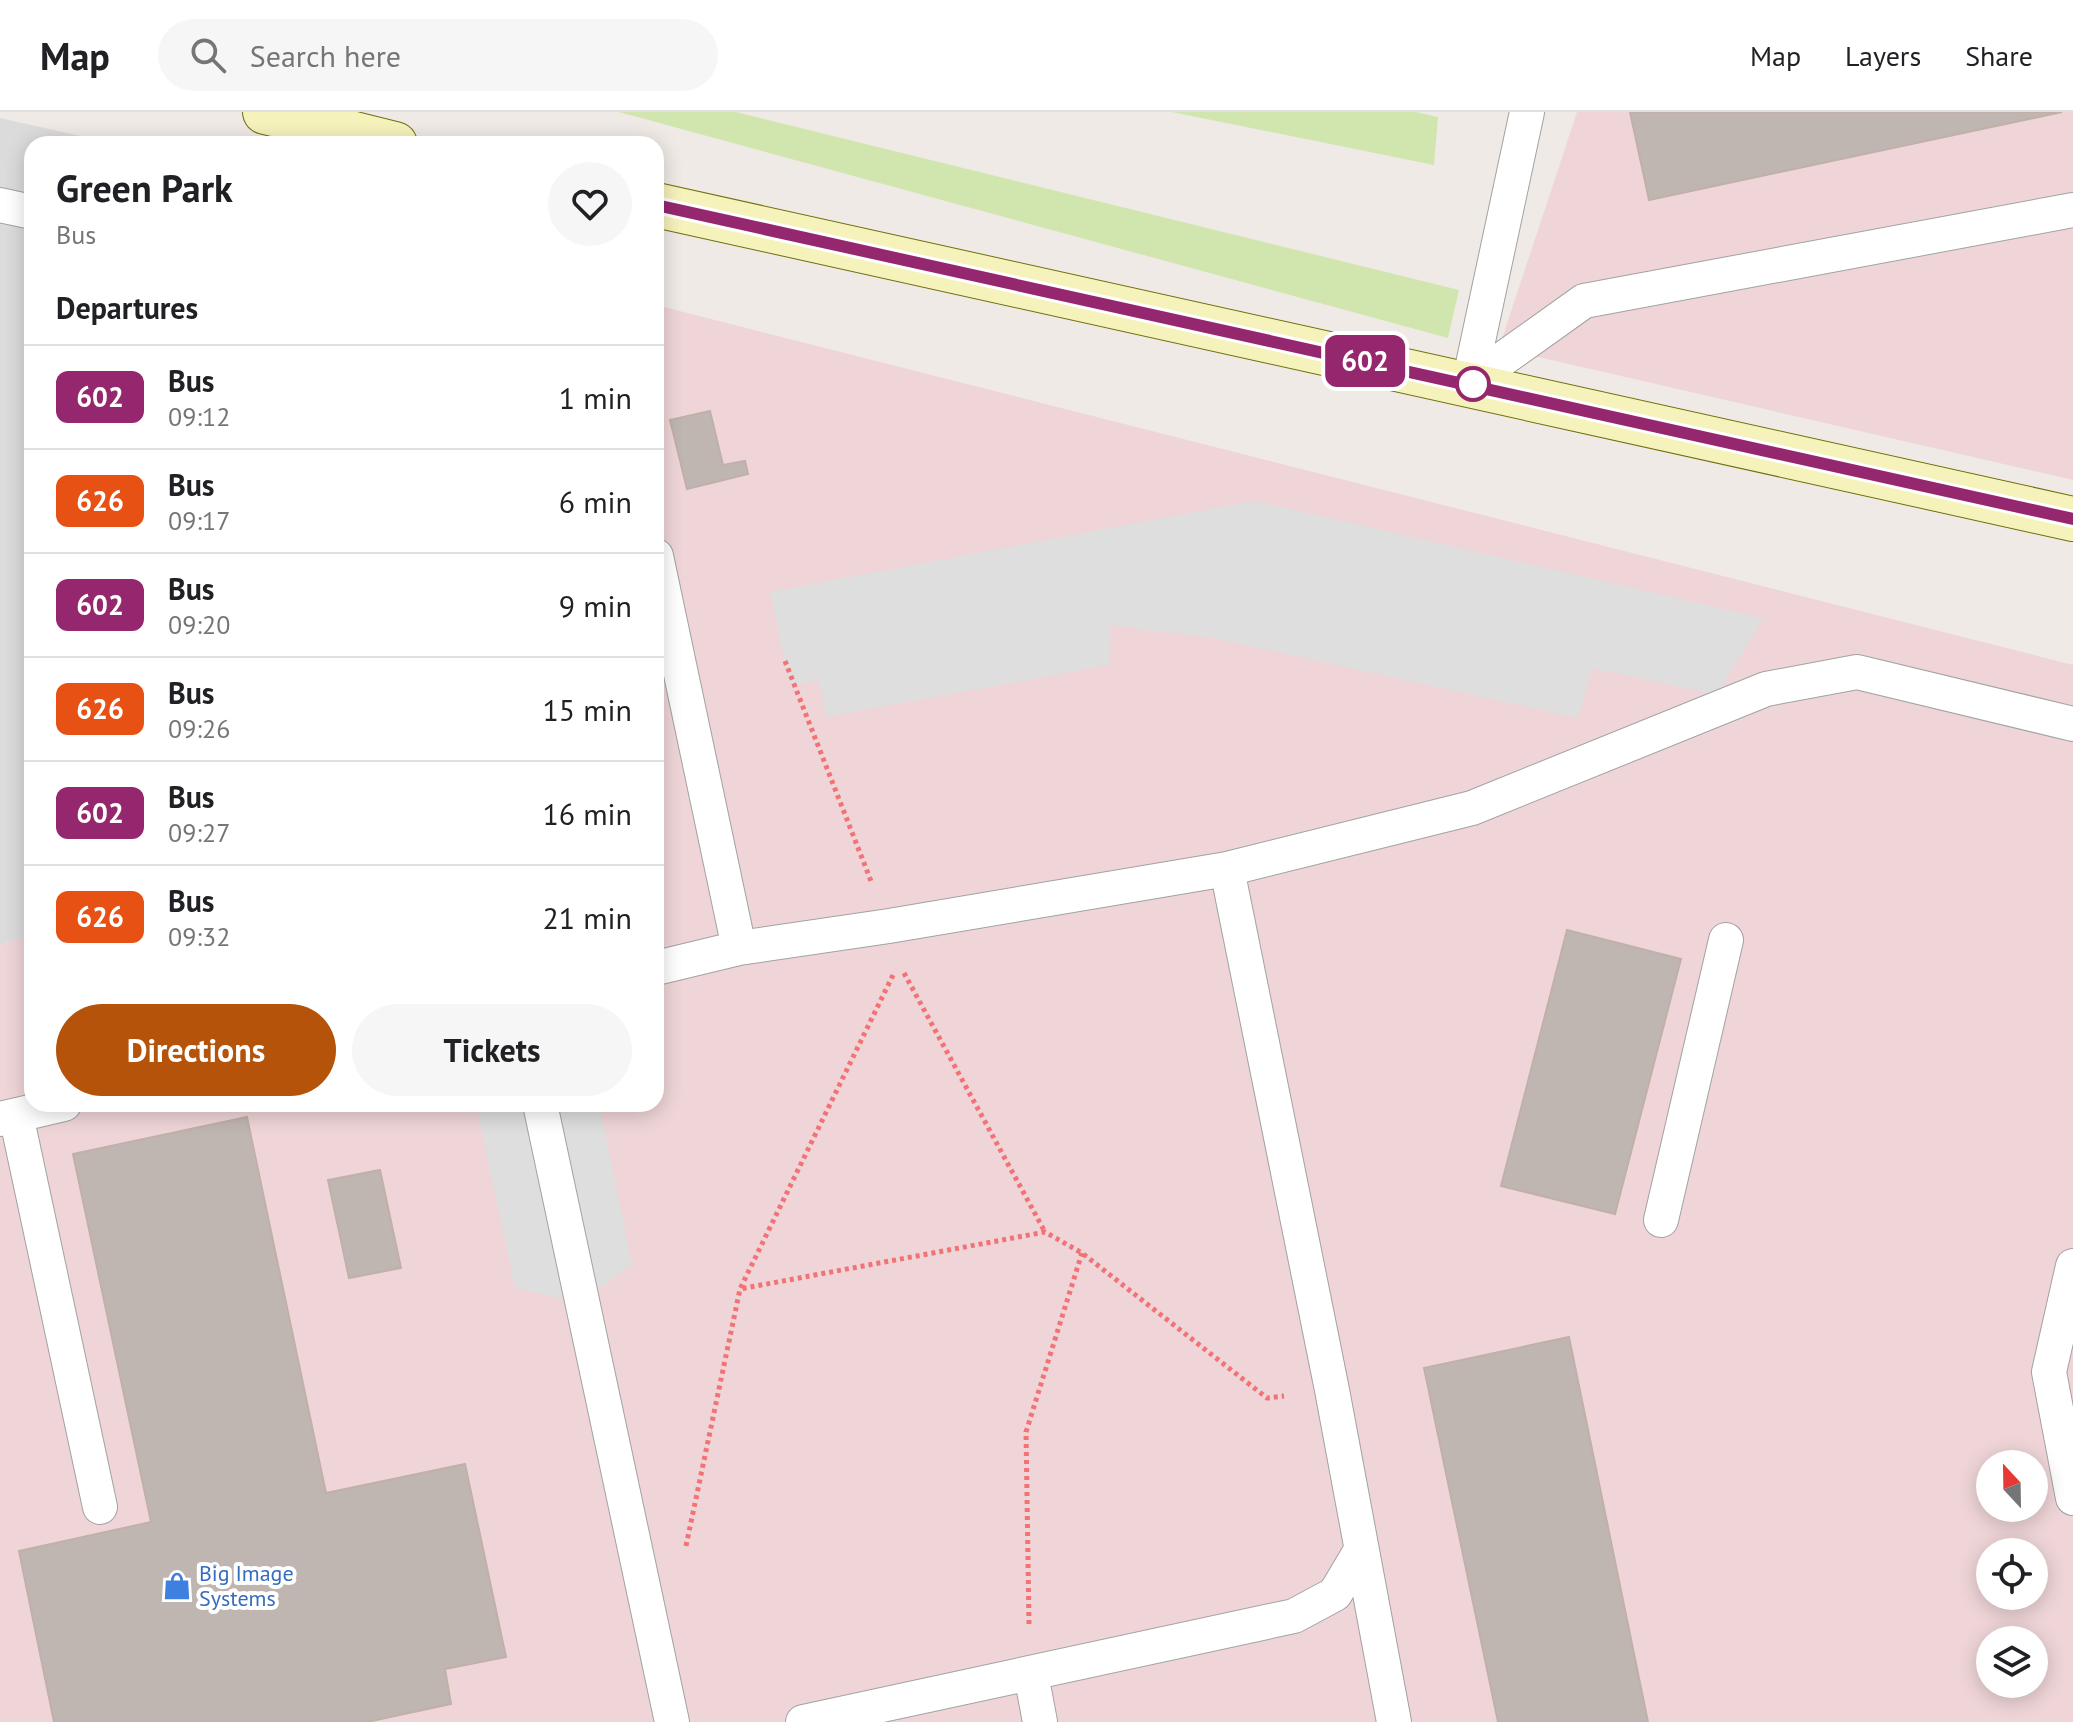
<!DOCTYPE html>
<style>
body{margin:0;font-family:"PT Sans",sans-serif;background:#f6f6f6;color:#202124;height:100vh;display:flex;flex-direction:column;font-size:30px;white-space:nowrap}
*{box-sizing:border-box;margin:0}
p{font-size:26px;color:#757577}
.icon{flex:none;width:44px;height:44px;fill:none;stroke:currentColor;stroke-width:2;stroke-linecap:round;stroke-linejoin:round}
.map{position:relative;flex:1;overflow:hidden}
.details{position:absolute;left:24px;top:24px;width:640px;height:976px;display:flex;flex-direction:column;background:#fff;border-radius:24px;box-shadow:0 4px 20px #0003}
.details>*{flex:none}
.badge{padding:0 16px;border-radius:12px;font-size:28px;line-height:52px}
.needle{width:52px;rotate:338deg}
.fabs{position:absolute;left:1976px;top:1338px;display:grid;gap:16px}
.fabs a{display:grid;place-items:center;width:72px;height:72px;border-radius:50%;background:#fff;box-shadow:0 4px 20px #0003;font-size:40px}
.map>.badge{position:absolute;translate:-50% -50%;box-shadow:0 0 0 4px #fff}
h2{padding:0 32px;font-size:30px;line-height:72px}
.round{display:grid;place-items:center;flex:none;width:84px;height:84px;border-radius:42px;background:#f6f6f6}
.summary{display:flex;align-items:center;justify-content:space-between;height:136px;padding:0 32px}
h1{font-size:38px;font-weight:700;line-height:60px}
.primary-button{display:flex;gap:16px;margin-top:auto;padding:16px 32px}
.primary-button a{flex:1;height:92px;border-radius:48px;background:#b45309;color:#fff;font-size:32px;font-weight:700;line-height:92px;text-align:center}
.primary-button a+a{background:#f6f6f6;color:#202124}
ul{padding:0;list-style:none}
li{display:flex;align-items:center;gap:24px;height:104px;padding:0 32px;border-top:2px solid #e0e0e0}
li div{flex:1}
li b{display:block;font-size:30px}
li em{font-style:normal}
li .badge{min-width:88px;font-weight:700;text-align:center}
header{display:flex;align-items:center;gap:48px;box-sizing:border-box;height:112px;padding:0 40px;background:#fff;border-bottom:2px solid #e0e0e0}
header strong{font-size:38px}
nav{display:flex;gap:44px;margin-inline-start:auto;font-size:28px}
.search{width:560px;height:72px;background:#f6f6f6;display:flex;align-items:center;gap:20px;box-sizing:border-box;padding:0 28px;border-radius:44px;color:#757577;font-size:30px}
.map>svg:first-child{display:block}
</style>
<header>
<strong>Map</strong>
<div class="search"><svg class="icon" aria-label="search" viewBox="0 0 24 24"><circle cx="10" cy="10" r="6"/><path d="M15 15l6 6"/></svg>Search here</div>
<nav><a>Map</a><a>Layers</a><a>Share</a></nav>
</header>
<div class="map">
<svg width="2073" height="1610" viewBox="0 0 2073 1610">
<rect width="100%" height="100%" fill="#efeae5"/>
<path fill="#dcdbdc" d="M0,6L116,32H32V822L0,833Z"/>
<path fill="#efd5d7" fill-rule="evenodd" d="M1577,0H2073V368L1499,236Z
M656,193L2073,553V1610H0V833L32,822V992H656ZM1990,1352H2034V1396H1990ZM1990,1440H2034V1484H1990ZM1990,1528H2034V1572H1990Z"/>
<path fill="#d0e6ae" d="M619,0H736L1459,178L1448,226Z
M1172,0H1416L1438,5L1434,53Z"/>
<path fill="#dedede" d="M1255,389L1763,506L1717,583L1592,556L1578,606L1214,526L1110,513L1109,553L826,605L819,568L790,574L770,480Z
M476,992H599L632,1152L581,1191L515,1176Z"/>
<path fill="#bfb6b2" stroke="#c0b0a8" stroke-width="2" d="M1630,0H2062L1649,88Z
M710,299L723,353L745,349L748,362L687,377L670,308Z
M1567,818L1681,847L1615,1102L1501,1074Z
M247,1005L326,1381L465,1352L506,1545L445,1557L451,1592L367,1610H54L19,1439L151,1410L73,1042Z
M380,1058L401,1156L349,1166L328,1068Z
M1569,1225L1648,1610H1498L1424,1256Z"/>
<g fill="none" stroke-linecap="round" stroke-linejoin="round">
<defs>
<path id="lane" d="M0,93L32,100
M1469,271L1584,189L2073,98
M1469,271L1527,0
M656,444L739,836
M1227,757L1332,1278L1394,1610
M656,856L739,836L889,814L1227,757L1472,696L1766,577L1857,560L2073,612
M540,992L672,1610
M16,1003L100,1395
M0,1007L64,992
M1661,1108L1726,828
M2073,1154L2049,1260L2073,1386
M1031,1562L1040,1610
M803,1610L1294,1504L1335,1482L1360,1440"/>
<path id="secondary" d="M265,0L395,32
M656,93L2073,407"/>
</defs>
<use href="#lane" stroke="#a2a2a2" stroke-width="36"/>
<use href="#secondary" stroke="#706f0b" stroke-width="46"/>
<path stroke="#f27375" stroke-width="5" stroke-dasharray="4 4" stroke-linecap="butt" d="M785,549L871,769
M904,861L1045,1120
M893,863L740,1177L1045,1120L1082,1141L1267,1286L1284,1284
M686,1434L740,1177
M1029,1512L1026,1320L1082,1141"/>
<use href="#lane" stroke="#fff" stroke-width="34"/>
<use href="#secondary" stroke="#f6f2bc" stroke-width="44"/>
</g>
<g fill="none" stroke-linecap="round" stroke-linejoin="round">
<defs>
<path id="line" d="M656,93L2073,407"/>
</defs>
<use href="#line" stroke="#fff" stroke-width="18"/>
<use href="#line" stroke="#95276e" stroke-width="12"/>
</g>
<defs>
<symbol id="shop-bare" viewBox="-9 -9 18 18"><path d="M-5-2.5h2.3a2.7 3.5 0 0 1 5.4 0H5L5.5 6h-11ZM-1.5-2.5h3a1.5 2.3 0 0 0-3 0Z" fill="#3f7fe0" stroke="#fff" stroke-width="2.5" paint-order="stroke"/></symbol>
</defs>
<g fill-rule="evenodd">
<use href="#shop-bare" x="157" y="1454" width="40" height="40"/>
</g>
<circle fill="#fff" stroke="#95276e" stroke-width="4" cx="1473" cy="272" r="16"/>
<g text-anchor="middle" stroke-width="8" stroke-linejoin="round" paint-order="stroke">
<g font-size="22" fill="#366cbe" stroke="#fff" text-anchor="start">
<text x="199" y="1469">Big Image<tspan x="199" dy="25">Systems</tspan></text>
</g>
</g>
</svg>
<div class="fabs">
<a><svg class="needle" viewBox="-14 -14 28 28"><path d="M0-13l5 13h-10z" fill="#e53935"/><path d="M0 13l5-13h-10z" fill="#757577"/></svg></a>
<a><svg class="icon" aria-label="locate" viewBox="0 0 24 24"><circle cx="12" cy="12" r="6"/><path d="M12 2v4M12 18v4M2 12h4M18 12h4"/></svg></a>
<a><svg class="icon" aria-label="layers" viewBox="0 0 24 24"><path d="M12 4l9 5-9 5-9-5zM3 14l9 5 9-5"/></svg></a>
</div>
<b class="badge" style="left:1365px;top:249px;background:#95276e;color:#fff">602</b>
<section class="details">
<div class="summary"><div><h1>Green Park</h1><p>Bus</p></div><a class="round"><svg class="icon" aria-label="heart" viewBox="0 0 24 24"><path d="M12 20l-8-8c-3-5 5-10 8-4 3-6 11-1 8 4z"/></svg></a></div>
<h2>Departures</h2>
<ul>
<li><span class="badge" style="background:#95276e;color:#fff">602</span><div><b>Bus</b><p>09:12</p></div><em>1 min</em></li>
<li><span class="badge" style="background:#e75113;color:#fff">626</span><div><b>Bus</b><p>09:17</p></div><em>6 min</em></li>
<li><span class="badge" style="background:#95276e;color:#fff">602</span><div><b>Bus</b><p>09:20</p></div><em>9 min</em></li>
<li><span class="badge" style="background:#e75113;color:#fff">626</span><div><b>Bus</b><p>09:26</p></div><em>15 min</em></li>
<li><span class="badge" style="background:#95276e;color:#fff">602</span><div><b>Bus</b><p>09:27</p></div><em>16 min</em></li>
<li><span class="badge" style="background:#e75113;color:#fff">626</span><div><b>Bus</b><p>09:32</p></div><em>21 min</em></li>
</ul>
<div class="primary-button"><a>Directions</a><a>Tickets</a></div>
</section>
</div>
